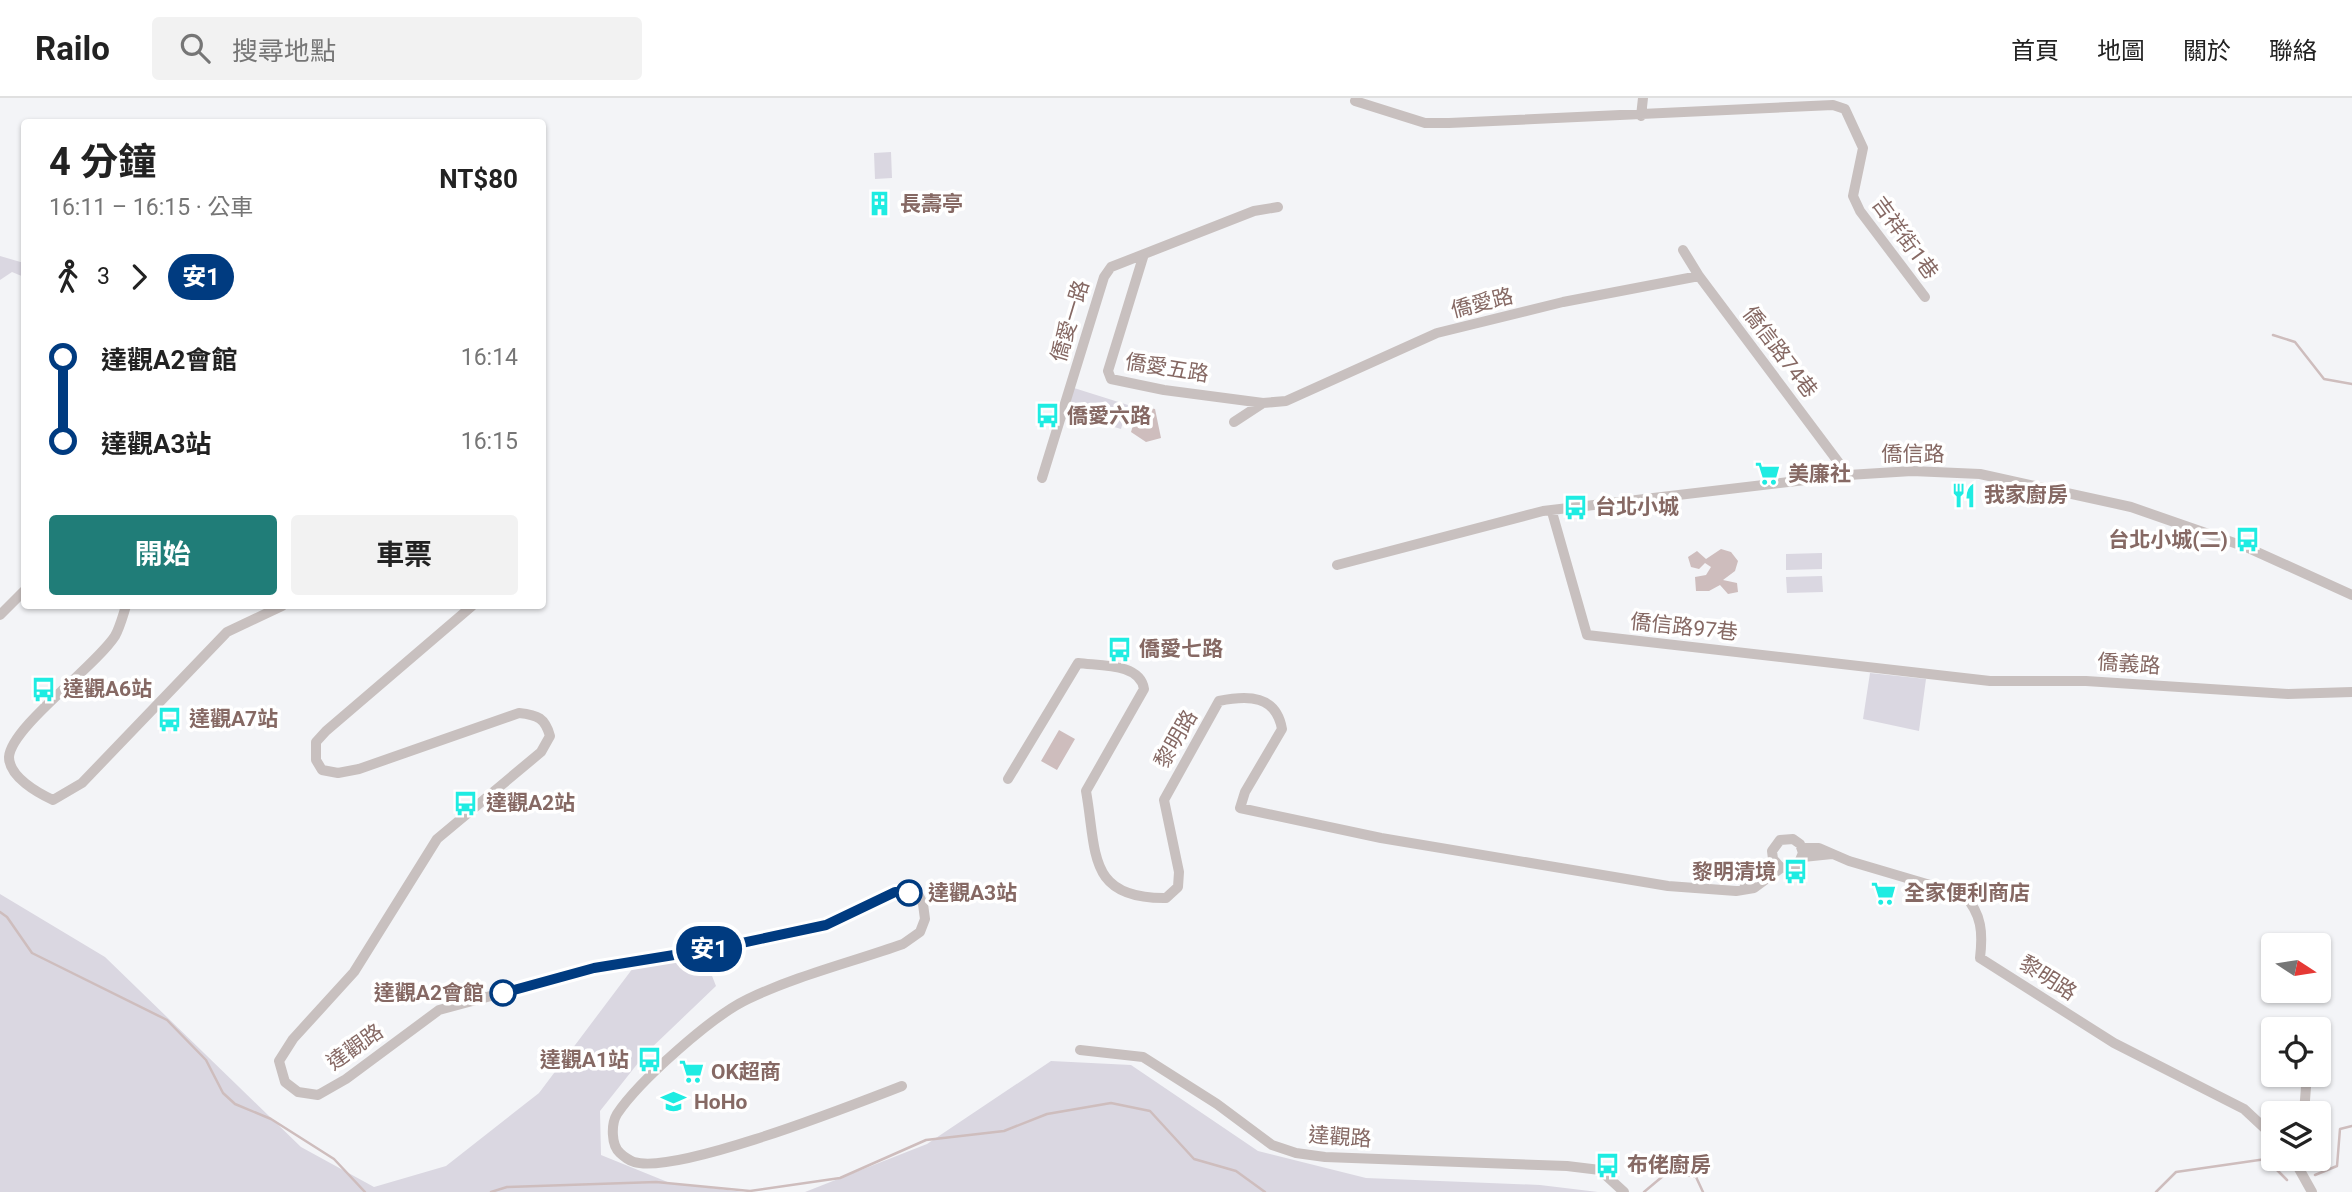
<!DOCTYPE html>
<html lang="zh-TW">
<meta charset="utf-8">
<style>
body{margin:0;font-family:Roboto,"Noto Sans TC",sans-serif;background:#f2f2f2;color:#222;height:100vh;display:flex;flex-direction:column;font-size:26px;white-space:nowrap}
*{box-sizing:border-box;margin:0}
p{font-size:23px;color:#767676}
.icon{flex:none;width:38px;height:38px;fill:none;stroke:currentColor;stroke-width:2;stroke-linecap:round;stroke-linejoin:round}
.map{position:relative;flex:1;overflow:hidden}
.side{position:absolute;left:21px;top:21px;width:525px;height:490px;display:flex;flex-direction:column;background:#fff;border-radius:7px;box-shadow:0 2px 5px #0004}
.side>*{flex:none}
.badge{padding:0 14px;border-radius:23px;font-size:24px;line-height:46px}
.needle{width:46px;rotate:102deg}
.fabs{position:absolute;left:2261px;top:835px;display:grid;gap:14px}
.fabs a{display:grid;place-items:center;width:70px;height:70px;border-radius:7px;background:#fff;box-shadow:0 2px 5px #0004;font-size:35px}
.map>.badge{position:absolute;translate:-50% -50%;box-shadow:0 0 0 4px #fff}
.legs{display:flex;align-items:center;gap:10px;height:77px;padding:0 28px;font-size:23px}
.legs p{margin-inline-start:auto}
.headline{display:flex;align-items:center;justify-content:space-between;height:119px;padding:0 28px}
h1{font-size:38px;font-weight:700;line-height:52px}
.cta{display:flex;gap:14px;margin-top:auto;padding:14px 28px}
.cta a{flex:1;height:80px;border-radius:7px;background:#207d78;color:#fff;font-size:28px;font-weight:700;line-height:80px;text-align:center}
.cta a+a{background:#f2f2f2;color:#222}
ul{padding:0 28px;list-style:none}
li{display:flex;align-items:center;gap:24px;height:84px;font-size:26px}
li i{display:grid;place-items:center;width:10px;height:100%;margin:0 9px;background:currentColor}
li i::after{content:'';width:18px;height:18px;margin:-9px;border:5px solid;border-radius:50%;background:#fff}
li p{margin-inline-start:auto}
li:first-child i{background:linear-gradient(#0000 50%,currentColor 0)}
li:last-child i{background:linear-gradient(currentColor 50%,#0000 0)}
header{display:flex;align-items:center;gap:42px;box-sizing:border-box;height:98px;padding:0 35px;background:#fff;border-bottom:2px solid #e0e0e0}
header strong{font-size:33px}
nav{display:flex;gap:38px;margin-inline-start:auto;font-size:24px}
.search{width:490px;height:63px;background:#f2f2f2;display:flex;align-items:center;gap:18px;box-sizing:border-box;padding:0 24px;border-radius:7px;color:#767676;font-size:26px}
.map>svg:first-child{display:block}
</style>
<header>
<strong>Railo</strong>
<div class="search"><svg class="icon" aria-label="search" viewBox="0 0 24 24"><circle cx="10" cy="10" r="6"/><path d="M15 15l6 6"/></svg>搜尋地點</div>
<nav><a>首頁</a><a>地圖</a><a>關於</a><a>聯絡</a></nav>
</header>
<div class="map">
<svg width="2352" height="1094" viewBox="0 0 2352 1094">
<rect width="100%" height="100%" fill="#f3f4f7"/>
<path fill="#dad7e1" d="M891,54L892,80L875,81L874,55Z
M0,158L24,165V179L12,174L0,182Z
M1074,290L1128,307L1121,331L1067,315Z
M1822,455V471L1786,472V456Z
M1822,478L1823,494L1787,495L1786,479Z
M1870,575L1926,581L1919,633L1863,621Z
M0,796L105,859L301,1049L374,1089L446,1068L539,995L633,870L705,860L716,888L646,955L600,1013L601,1057L670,1085L744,1094H0Z
M1051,963L1131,967L1258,1053L1366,1080L1540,1087L1598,1094H805L927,1046Z"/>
<path fill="#cebdbd" d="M1139,308L1155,311L1161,340L1146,344L1131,334Z
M1721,451L1731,454L1738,463L1735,473L1723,482L1737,485L1738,494L1728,496L1720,487L1709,493H1696L1695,479L1706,477L1711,469L1705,465L1699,471L1691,469L1688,459L1697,453L1706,461Z
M1059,632L1075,641L1057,672L1041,663Z"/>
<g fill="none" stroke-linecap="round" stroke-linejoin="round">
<path stroke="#cebdbd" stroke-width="2.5" d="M2273,237L2295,244L2324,281L2352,286
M0,814L7,819L32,855L167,922L206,962L223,995L235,1006L271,1021L334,1061L365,1094
M2315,1077L2337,1068L2340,1031L2352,1028
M491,1094L507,1089L656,1084L750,1093L840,1080L926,1042L1004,1033L1047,1016L1111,1005L1150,1013L1194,1061L1236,1073L1265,1094
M1644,1094L1669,1073L1696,1079L1703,1094
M2156,1094L2176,1074L2266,1061L2287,1082"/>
<path stroke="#c8c0bf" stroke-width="10" d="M1355,3L1425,25H1449L1833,7L1845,11L1863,50L1853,98L1860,113L1925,199
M1641,18L1643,0
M1683,152L1699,178L1848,377
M1144,156L1108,273L1111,281L1164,292L1263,305L1286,303L1437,235L1563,204L1699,178
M1234,324L1263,305
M1042,380L1104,179L1111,169L1254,113L1278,109
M1552,414L1587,537L1990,583H2086L2288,596L2352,594
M1337,467L1543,413L1848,377L1912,373L1980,376L2131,409L2246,449L2352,497
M126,508C123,517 120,529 115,538C95,569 11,629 9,659C9,679 38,695 53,702L82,685L227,534L282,508
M472,508L326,633L316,644V662L322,672L338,675L359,671L519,615C538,617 545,620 550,638L541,654L437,741L354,874L293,941L279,963L285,984L298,994L318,997L346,981L439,912L594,870L826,827L895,794L919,798L923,806L925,821L920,834L903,846C852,864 796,878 748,901C712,918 639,983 617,1016C611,1026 611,1047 620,1055C623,1058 630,1063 634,1064C677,1077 855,1006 902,988
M0,517L24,493
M1008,681L1078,565C1100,568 1140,565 1144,591L1086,693C1097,755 1087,801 1166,800L1178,789L1179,774L1164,702L1219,603C1248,597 1276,597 1282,631L1245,694L1240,710L1381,740L1668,788L1736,793L1754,790L1781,770L1797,769L1803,755L1800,746L1793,741L1780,742L1772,753L1773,761L1781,770
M1802,750H1819L1849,763L1964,797C1982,816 1983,835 1980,860L2114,945L2244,1011L2273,1038
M1803,759L1832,756
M1744,790L1773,761
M1080,952L1143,959L1217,1006L1272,1047L1296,1055L1325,1059L1567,1068L1600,1072L1624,1094
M2304,1015L2307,976
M2293,1060L2312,1094"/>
</g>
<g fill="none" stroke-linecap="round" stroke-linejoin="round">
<defs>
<path id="line-1" d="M503,895L594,870L723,849L826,827L895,794L909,795"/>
</defs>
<use href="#line-1" stroke="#fff" stroke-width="16"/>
<use href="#line-1" stroke="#003b80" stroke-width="10"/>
</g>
<defs>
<symbol id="building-bare" viewBox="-9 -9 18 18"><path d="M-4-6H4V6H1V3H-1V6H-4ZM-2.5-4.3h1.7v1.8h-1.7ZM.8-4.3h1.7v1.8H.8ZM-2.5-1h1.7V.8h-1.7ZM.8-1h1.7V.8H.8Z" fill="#1eece2" stroke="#fff" stroke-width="2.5" paint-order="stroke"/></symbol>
<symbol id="bus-bare" viewBox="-9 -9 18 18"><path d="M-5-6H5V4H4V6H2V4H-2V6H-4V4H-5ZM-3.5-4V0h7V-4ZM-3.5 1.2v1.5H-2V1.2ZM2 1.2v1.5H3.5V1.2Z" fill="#1eece2" stroke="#fff" stroke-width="2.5" paint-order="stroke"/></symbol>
<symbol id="supermarket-bare" viewBox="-9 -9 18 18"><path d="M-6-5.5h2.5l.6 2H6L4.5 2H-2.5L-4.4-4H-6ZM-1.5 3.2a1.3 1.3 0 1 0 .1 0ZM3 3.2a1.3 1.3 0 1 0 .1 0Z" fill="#1eece2" stroke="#fff" stroke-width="2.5" paint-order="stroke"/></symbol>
<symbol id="restaurant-bare" viewBox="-9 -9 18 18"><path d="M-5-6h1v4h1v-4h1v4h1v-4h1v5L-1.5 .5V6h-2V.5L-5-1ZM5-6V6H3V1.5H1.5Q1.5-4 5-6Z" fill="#1eece2" stroke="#fff" stroke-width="2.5" paint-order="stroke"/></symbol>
<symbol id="school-bare" viewBox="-9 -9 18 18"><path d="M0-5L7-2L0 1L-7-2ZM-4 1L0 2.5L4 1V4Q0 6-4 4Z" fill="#1eece2" stroke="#fff" stroke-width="2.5" paint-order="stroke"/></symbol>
</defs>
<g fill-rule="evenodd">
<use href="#building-bare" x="862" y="88" width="35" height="35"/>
<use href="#bus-bare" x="1030" y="300" width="35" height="35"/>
<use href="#supermarket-bare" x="1750" y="358" width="35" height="35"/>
<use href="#restaurant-bare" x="1946" y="380" width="35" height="35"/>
<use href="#bus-bare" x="1558" y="392" width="35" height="35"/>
<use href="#bus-bare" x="2230" y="424" width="35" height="35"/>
<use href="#bus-bare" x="1102" y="534" width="35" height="35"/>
<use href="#bus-bare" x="26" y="574" width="35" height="35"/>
<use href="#bus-bare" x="152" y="604" width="35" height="35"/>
<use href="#bus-bare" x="448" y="688" width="35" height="35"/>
<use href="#bus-bare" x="1778" y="756" width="35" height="35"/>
<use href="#supermarket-bare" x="1866" y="778" width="35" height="35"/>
<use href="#bus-bare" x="632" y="944" width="35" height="35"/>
<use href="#supermarket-bare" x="674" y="956" width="35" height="35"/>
<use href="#school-bare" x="656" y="986" width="35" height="35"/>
<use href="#bus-bare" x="1590" y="1050" width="35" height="35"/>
</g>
<g fill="#fff" stroke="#003b80" stroke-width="3.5">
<circle cx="909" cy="795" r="12"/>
<circle cx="503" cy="895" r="12"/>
</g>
<g text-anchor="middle" stroke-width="7" stroke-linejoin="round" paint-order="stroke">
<g font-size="21" font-weight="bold" fill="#866964" stroke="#fff" text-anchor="start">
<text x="900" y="113">長壽亭</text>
<text x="1067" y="325">僑愛六路</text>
<text x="1788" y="383">美廉社</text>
<text x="1984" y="404">我家廚房</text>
<text x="1595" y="416">台北小城</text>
<text x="2228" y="449" text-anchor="end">台北小城(二)</text>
<text x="1139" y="558">僑愛七路</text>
<text x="63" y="598">達觀A6站</text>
<text x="189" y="628">達觀A7站</text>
<text x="486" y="712">達觀A2站</text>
<text x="1776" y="781" text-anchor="end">黎明清境</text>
<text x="1904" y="802">全家便利商店</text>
<text x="629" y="969" text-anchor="end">達觀A1站</text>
<text x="711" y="981">OK超商</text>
<text x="694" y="1011">HoHo</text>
<text x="1627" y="1074">布佬廚房</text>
</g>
<g font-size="21" fill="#866964" stroke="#fff">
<text transform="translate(1905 140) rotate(54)" y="7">吉祥街1巷</text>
<text transform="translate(1482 205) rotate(-14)" y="7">僑愛路</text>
<text transform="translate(1070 223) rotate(-73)" y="7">僑愛一路</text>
<text transform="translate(1780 254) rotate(53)" y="7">僑信路74巷</text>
<text transform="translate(1167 270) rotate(9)" y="7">僑愛五路</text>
<text x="1913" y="363">僑信路</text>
<text transform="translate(1684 529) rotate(6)" y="7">僑信路97巷</text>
<text transform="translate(2129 566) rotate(4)" y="7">僑義路</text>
<text transform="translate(1176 641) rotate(-60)" y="7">黎明路</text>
<text transform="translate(2048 880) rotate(33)" y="7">黎明路</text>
<text transform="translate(355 949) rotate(-35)" y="7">達觀路</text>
<text transform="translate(1340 1039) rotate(4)" y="7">達觀路</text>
</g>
<g font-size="21" font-weight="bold" fill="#866964" stroke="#fff" text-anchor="start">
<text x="928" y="802">達觀A3站</text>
<text x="484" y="902" text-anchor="end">達觀A2會館</text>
</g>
</g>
</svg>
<div class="fabs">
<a><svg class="needle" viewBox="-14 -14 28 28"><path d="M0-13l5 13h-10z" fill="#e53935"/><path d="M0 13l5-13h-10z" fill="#767676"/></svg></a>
<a><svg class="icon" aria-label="locate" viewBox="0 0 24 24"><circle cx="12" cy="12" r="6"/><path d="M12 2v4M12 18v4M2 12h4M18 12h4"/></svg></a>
<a><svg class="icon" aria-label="layers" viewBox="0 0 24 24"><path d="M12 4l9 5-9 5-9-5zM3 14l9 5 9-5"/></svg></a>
</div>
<b class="badge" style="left:709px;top:851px;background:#003b80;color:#fff">安1</b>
<section class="side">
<div class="headline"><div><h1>4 分鐘</h1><p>16:11 – 16:15 · 公車</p></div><b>NT$80</b></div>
<div class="legs"><svg class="icon" aria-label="walk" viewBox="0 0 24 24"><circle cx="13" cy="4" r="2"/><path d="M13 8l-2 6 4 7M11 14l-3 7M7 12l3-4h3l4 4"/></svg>3<svg class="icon" aria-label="forward" viewBox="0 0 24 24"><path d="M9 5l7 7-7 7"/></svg><b class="badge" style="background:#003b80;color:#fff">安1</b></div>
<ul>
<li><i style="color:#003b80"></i><b>達觀A2會館</b><p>16:14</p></li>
<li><i style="color:#003b80"></i><b>達觀A3站</b><p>16:15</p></li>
</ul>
<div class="cta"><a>開始</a><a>車票</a></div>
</section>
</div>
